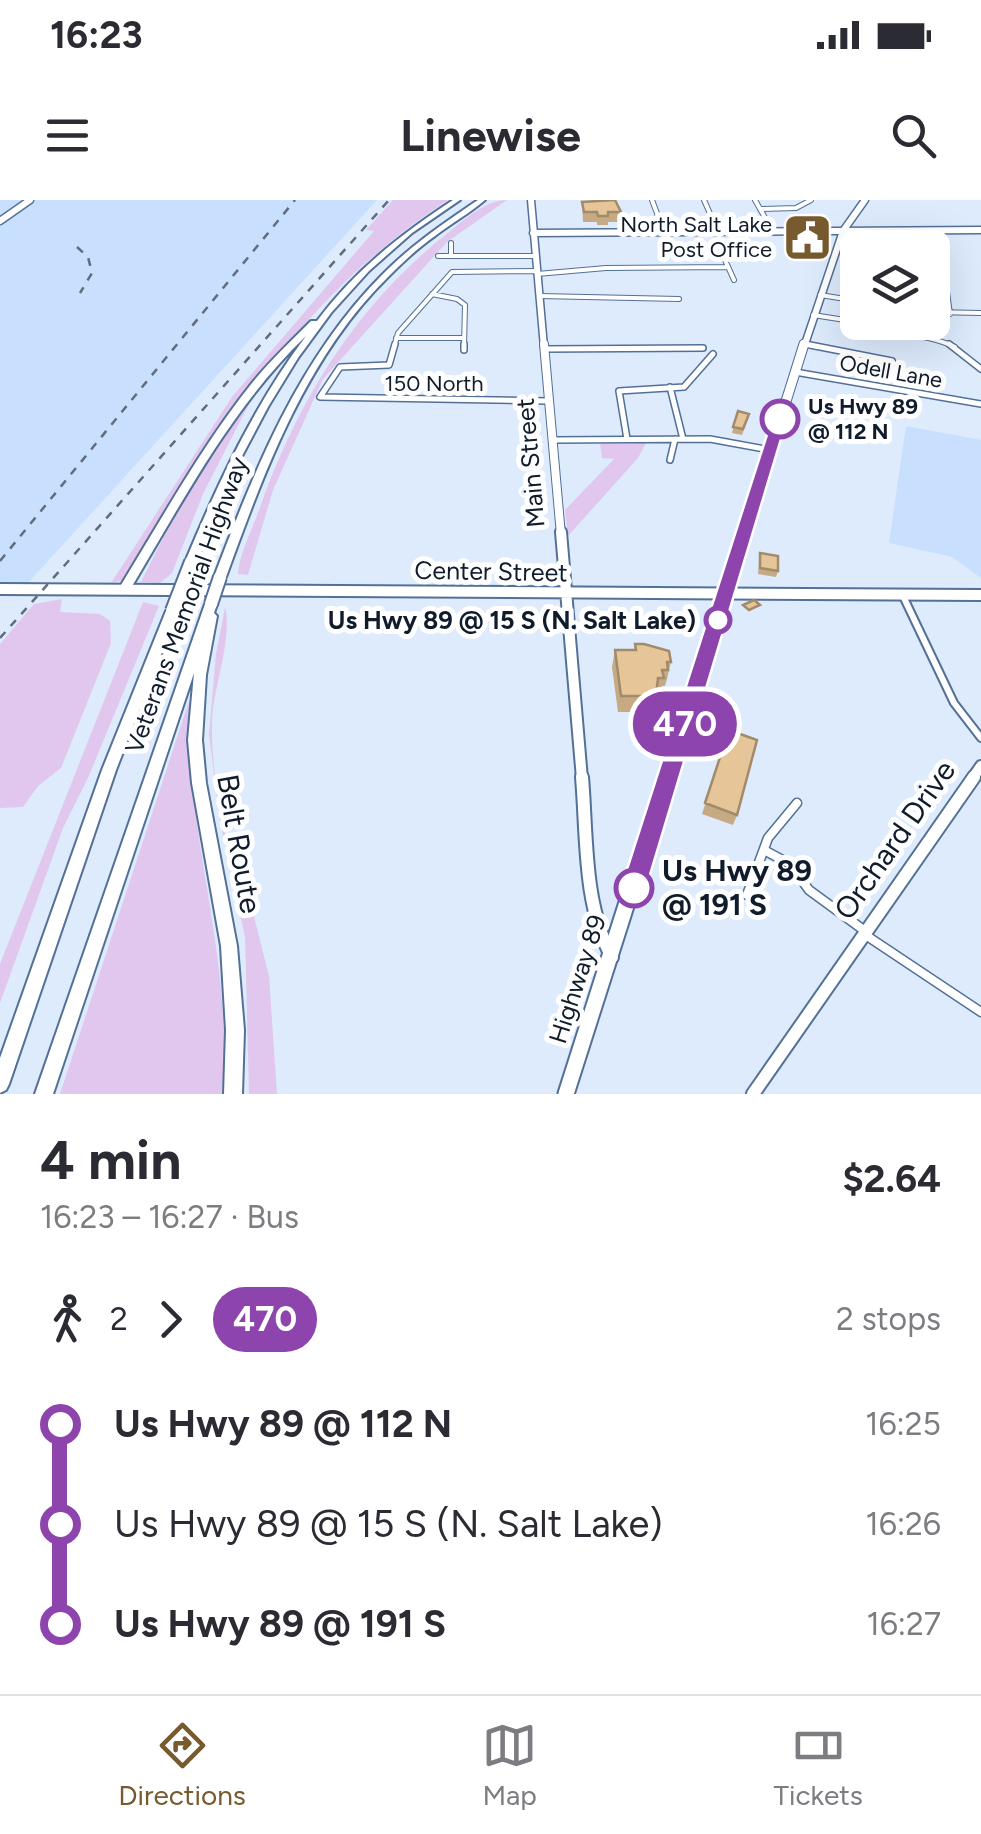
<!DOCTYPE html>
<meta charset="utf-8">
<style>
body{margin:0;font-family:Figtree,sans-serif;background:#f7f7f7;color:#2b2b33;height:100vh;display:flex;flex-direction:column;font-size:38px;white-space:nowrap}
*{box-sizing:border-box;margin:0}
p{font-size:32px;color:#7c7c81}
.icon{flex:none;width:55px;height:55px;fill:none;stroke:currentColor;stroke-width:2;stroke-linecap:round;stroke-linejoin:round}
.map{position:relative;height:894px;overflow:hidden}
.panel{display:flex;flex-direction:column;background:#fff;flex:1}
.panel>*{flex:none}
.badge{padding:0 20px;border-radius:32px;font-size:35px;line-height:65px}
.fabs{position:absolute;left:840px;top:30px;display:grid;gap:20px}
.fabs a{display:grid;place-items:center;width:110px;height:110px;border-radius:15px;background:#fff;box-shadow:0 10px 40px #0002;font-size:50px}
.map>.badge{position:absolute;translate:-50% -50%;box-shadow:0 0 0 5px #fff}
.legs{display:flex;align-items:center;gap:15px;height:110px;padding:0 40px;font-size:32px}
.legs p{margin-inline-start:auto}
.head{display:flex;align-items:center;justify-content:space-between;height:170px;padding:0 40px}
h1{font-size:55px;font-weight:700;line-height:75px}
ul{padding:0 40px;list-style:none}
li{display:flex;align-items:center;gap:35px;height:100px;font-size:38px}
li i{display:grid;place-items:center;width:15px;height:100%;margin:0 12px;background:currentColor}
li i::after{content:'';width:25px;height:25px;margin:-12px;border:8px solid;border-radius:50%;background:#fff}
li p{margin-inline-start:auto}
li:first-child i{background:linear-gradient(#0000 50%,currentColor 0)}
li:last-child i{background:linear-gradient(currentColor 50%,#0000 0)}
.status{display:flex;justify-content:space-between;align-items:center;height:70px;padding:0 50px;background:#fff;direction:ltr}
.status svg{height:28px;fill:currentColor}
header{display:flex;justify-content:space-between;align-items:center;height:130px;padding:0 40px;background:#fff;font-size:45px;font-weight:700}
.tabs{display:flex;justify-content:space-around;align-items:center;height:140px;border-top:2px solid #e1e1e2;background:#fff;font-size:28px;color:#7c7c81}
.tabs a{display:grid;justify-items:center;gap:5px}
.tabs .on{color:#775a2e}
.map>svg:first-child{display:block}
</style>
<div class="status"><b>16:23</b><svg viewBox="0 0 49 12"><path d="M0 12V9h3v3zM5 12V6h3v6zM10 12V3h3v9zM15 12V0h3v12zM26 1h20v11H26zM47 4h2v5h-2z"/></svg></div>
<header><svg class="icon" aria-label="menu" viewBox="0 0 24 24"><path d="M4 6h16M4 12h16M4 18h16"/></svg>Linewise<svg class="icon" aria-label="search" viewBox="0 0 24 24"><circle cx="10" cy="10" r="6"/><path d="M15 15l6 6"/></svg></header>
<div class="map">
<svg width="981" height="894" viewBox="0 0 981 894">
<rect width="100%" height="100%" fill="#ddebfd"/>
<path fill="#c8dffd" d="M0,0H377L17,395H0Z
M906,226L981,240V378L952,357L889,343Z"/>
<path fill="#e1c7ed" d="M393,0H448C296,99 221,232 125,380L111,383L232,197L374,31L366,30Z
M507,0L447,42L323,179L273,290L248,375L238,374C239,355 252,330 259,310C298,199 357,104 449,32C465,19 486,0 507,0Z
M255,192L203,294L172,373L160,383L141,382L179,306Z
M646,243L638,258L568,336L565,310L614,259L602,258L600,244Z
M62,399L60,412L100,414L110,421L111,443L61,568L38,586L23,607L0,608V444L34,404Z
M143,402L159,406L88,578L63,628L0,803V764Z
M225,407C233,438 213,488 212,522C211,581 226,641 240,698L250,701L269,776L277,894H249L245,737L220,621L209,534L216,454Z
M189,501C184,634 235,760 222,894H60Z"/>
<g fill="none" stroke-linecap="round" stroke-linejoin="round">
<defs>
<path id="street-far3" d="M652,0L664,32
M704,0L718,32
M755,0L773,32
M760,9L796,8L811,0
M451,43V56
M438,56H535
M725,60L734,80
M537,74L606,68L728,67
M947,92L950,114
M432,94L457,99L465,105L464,147
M820,95L858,101
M539,96L679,99
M932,112L981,113
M813,115L858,122
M859,122C890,136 924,132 955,147
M396,138H464
M804,144L818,147
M394,147L398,133L452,72L537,71"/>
<path id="street-far2" d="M395,144L389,165L340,167L320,197L547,201
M805,144L892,161
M949,144L981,169
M544,149L703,148
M464,150V144
M795,172L981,204
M670,187L683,239
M627,239L619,191L684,187L713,154
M552,240L710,239L770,250
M670,260L675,239"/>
<path id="street-far1" d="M903,396L954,503L981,538"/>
<path id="street" d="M764,650L790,664L809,690L865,731
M747,695L768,638L797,603
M864,734L981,812"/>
<path id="secondary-far3" d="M531,0L544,147
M0,21L30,0
M533,33L981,30"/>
<path id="secondary-far2" d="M544,144L561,335"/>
<path id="secondary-far1" d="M561,332L582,579
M0,389L981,395
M972,579L981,566"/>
<path id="secondary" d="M582,577C587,635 583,705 612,757
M753,894L974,577"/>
<path id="primary-far3" d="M804,147L843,31L865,0"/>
<path id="primary-far2" d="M744,335L804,144"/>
<path id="primary-far1" d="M666,579L745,332"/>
<path id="primary" d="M566,894L667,577"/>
<path id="highway" d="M453,0H460L412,33L369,71L331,113L298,158L268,207L241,258L195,365H187L185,362C218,283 254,205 306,136C230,209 182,303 128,393H120L118,390C161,320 201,247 252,183C270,161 291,141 311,121H317C355,70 400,35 453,0Z
M478,0H485C470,13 452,23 435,36C419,47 403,62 389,76C306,157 265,270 226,377L220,381L216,380L214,377C255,269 298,160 381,76C410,46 444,23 478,0Z
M211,400L217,404L214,413L217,416L206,475L202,540L206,583L237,746L244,830L242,894H224L226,830L221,746L192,583L188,540L194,473L53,894H35L205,404Z
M172,407L178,411L116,570L9,884L6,890L0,893V858L102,570L166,411Z"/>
</defs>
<use href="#street-far3" stroke="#537097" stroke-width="6"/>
<use href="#street-far2" stroke="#537097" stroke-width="8"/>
<use href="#street-far1" stroke="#537097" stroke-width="10"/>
<use href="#street" stroke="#537097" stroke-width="11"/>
<use href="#secondary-far3" stroke="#537097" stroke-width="9"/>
<use href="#secondary-far2" stroke="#537097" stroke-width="10"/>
<use href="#secondary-far1" stroke="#537097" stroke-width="14"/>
<use href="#secondary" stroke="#537097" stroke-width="16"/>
<use href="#primary-far3" stroke="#537097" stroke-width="9"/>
<use href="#primary-far2" stroke="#537097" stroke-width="11"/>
<use href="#primary-far1" stroke="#537097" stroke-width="15"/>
<use href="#primary" stroke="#537097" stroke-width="19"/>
<use href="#highway" stroke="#537097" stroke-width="4"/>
<use href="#street-far3" stroke="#fff" stroke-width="4"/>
<use href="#street-far2" stroke="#fff" stroke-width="5"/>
<use href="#street-far1" stroke="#fff" stroke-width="6"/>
<use href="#street" stroke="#fff" stroke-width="8"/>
<use href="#secondary-far3" stroke="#fff" stroke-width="6"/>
<use href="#secondary-far2" stroke="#fff" stroke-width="8"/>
<use href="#secondary-far1" stroke="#fff" stroke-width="10"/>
<use href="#secondary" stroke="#fff" stroke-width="12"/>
<use href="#primary-far3" stroke="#fff" stroke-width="6"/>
<use href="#primary-far2" stroke="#fff" stroke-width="9"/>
<use href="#primary-far1" stroke="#fff" stroke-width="11"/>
<use href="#primary" stroke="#fff" stroke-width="15"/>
<use href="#highway" fill="#fff" fill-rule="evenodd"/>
<path stroke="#616d7e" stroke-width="2.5" stroke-dasharray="8 8" stroke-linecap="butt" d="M77,47L88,57L92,73L80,93
M0,361L295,0
M0,438L389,0"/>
<defs>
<path id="highway-bridge" d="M211,404L220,377
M172,411L191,362"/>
</defs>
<use href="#highway-bridge" stroke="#537097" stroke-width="16" stroke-linecap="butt"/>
<use href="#highway-bridge" stroke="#fff" stroke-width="12"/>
</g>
<path fill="#c6aa83" d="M582,2L621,12L620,22H608V25H597V22H583Z
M738,211L749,214L742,235L732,233Z
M760,353L778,371L776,377L758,374Z
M635,444L671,462L667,479L665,486H662L660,494H656L652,512H618L612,467L615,450H634Z
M729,530L737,615L733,625L702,614Z"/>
<path fill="#e6c698" stroke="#a18b6a" stroke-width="2.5" d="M615,0L621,12H608V16H598L597,12H584L582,2Z
M738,211L749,214L743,229L733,227Z
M760,353L778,356V371L760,368Z
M754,400L760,405L749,410L743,405Z
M635,444H644L669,451L671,462H667L668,470H662L664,478H658L656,496H621L615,450H636Z
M729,530L757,540L737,615L705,603Z"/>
<path fill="#8e44ad" stroke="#fff" stroke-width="2.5" d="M780,215L787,219L646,688L642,696L634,699L625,696L621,688L772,219Z"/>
<defs>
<symbol id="civic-square" viewBox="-11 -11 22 22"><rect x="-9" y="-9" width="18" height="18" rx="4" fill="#775a2e" stroke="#fff"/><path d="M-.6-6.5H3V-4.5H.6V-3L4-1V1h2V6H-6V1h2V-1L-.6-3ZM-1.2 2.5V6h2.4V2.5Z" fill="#fff"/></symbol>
</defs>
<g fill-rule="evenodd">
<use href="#civic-square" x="780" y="10" width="55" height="55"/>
</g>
<g fill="#fff" stroke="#8e44ad" stroke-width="5">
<circle cx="780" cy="219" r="18"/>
<circle cx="718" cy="420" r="12"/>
<circle cx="634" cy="688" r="18"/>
</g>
<g text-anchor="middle" stroke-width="10" stroke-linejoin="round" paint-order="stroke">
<g font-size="22" fill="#101c2c" stroke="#fff" text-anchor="end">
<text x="772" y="32">North Salt Lake<tspan x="772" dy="25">Post Office</tspan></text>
</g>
<g font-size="22" fill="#101c2c" stroke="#fff">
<text transform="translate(891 171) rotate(10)" y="8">Odell Lane</text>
<text x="434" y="191">150 North</text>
</g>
<g font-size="22" font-weight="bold" fill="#101c2c" stroke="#fff" text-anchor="start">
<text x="808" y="214">Us Hwy 89<tspan x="808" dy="25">@ 112 N</tspan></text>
</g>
<g font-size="25" fill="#101c2c" stroke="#fff">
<text transform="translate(530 263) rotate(-95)" y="9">Main Street</text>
<text transform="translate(491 371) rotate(1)" y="9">Center Street</text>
<text transform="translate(186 405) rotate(-70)" y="9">Veterans Memorial Highway</text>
<text transform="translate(577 779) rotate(-72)" y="9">Highway 89</text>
</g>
<g font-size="25" font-weight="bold" fill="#101c2c" stroke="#fff" text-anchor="end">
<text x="696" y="429">Us Hwy 89 @ 15 S (N. Salt Lake)</text>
</g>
<g font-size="30" fill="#101c2c" stroke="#fff">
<text transform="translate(895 640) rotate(-55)" y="10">Orchard Drive</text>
<text transform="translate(239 644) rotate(80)" y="10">Belt Route</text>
</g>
<g font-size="30" font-weight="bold" fill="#101c2c" stroke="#fff" text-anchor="start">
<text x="662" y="681">Us Hwy 89<tspan x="662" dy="34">@ 191 S</tspan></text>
</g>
</g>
</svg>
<div class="fabs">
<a><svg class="icon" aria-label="layers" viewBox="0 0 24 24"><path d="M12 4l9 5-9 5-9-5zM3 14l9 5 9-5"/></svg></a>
</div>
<b class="badge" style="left:685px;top:524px;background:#8e44ad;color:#fff">470</b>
</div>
<section class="panel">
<div class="head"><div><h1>4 min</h1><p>16:23 – 16:27 · Bus</p></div><b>$2.64</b></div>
<div class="legs"><svg class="icon" aria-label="walk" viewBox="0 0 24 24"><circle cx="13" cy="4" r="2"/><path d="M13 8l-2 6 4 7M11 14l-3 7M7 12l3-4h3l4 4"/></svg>2<svg class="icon" aria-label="forward" viewBox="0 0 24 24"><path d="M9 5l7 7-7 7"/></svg><b class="badge" style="background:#8e44ad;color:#fff">470</b><p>2 stops</p></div>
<ul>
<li><i style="color:#8e44ad"></i><b>Us Hwy 89 @ 112 N</b><p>16:25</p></li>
<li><i style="color:#8e44ad"></i><span>Us Hwy 89 @ 15 S (N. Salt Lake)</span><p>16:26</p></li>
<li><i style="color:#8e44ad"></i><b>Us Hwy 89 @ 191 S</b><p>16:27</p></li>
</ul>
</section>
<nav class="tabs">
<a class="on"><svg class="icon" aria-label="directions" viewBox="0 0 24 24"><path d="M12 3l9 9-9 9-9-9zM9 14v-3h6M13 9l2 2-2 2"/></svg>Directions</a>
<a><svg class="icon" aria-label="map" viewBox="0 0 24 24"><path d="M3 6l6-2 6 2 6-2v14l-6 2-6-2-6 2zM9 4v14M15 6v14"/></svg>Map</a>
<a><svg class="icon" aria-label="tickets" viewBox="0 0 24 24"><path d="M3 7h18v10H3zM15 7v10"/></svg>Tickets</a>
</nav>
